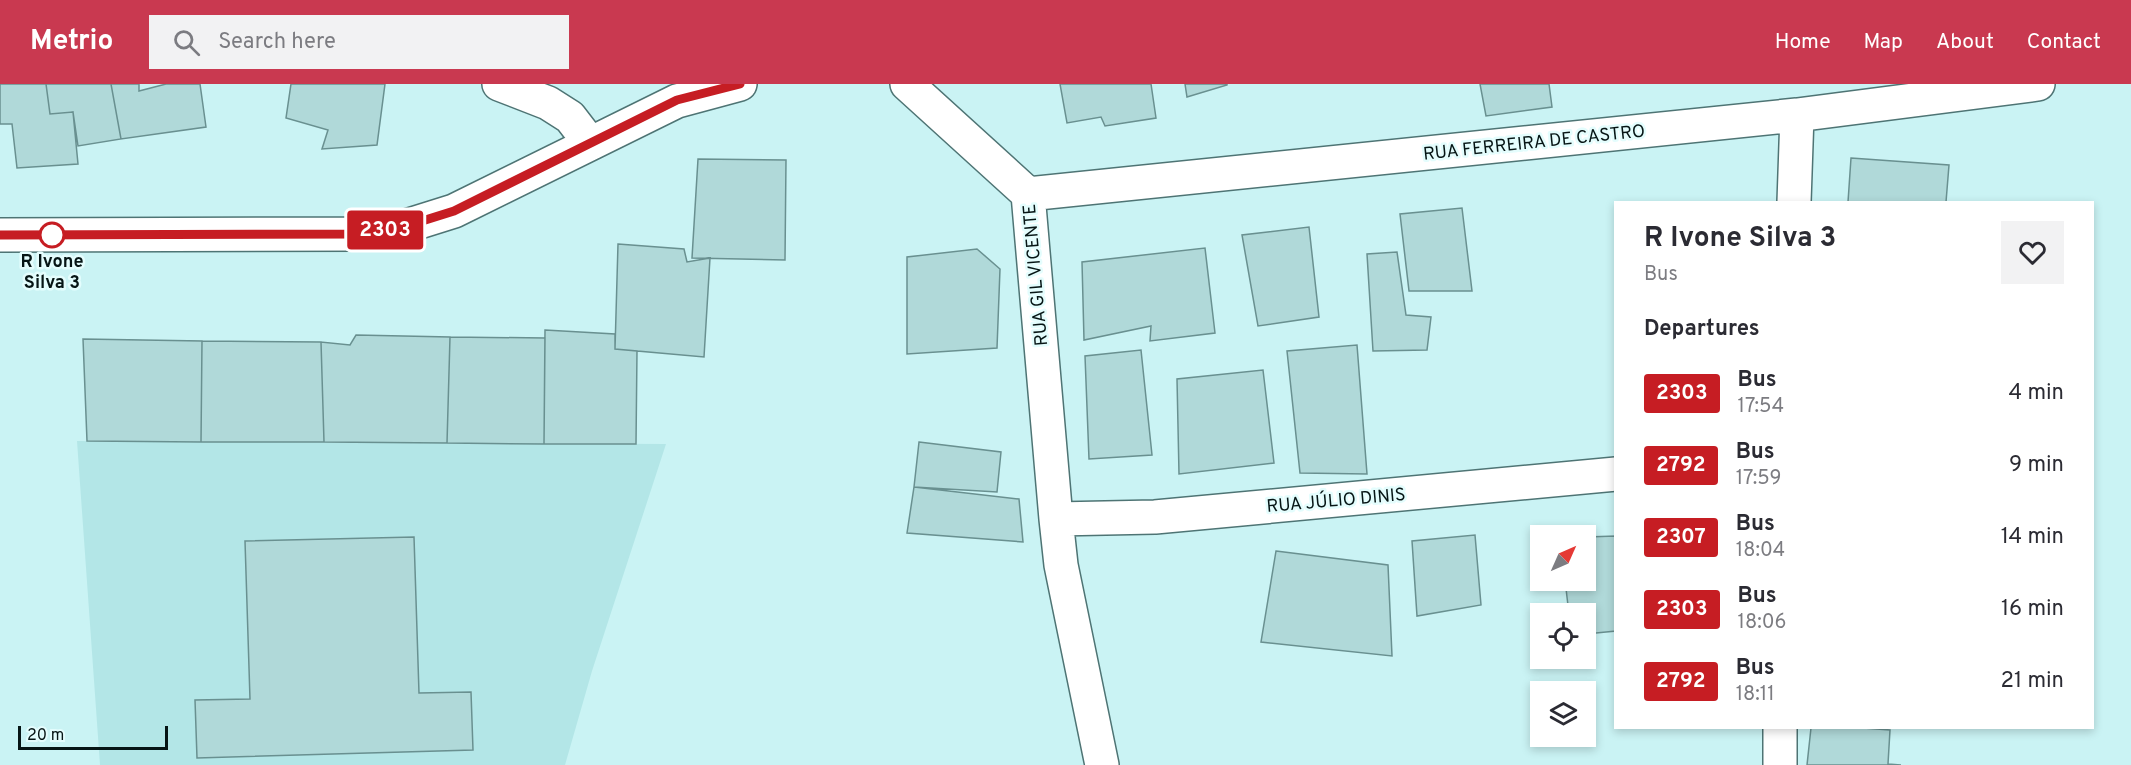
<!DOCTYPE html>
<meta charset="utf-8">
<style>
body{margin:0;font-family:Overpass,sans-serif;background:#f2f2f3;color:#2b2b33;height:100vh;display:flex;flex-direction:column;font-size:22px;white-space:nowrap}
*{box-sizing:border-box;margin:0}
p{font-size:20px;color:#7c7c81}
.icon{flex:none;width:33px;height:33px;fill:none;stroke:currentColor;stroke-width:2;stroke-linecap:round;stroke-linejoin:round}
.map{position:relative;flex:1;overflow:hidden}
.details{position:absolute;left:1614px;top:117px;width:480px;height:528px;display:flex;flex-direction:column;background:#fff;border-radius:0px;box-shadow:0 3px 9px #0003}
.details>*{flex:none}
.badge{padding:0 12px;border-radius:4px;font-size:21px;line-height:39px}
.needle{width:39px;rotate:45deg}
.controls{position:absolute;left:1530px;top:441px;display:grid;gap:12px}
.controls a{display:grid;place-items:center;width:66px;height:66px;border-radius:0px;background:#fff;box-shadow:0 3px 9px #0003;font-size:30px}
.scale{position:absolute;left:18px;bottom:15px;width:150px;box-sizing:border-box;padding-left:6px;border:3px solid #061515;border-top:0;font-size:16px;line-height:21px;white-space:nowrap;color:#061515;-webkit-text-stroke:4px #e4fdfd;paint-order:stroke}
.map>.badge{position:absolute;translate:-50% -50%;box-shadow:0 0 0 3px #fff}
h2{padding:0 30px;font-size:22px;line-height:54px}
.round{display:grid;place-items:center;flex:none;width:63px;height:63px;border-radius:0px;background:#f2f2f3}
.head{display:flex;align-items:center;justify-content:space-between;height:102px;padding:0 30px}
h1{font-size:28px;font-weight:700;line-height:45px}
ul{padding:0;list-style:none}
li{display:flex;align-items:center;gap:18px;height:72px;padding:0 30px}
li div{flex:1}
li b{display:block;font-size:22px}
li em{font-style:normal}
li .badge{min-width:66px;font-weight:700;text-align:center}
header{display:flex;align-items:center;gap:36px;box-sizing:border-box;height:84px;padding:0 30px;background:#c93950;color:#fff}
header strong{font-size:28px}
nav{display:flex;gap:33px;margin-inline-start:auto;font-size:21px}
.search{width:420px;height:54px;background:#f2f2f3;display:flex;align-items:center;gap:15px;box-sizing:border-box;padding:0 21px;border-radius:0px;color:#7c7c81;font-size:22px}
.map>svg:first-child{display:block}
</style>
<header>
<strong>Metrio</strong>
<div class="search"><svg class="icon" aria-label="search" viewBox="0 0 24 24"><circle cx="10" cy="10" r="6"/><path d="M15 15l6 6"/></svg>Search here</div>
<nav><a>Home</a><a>Map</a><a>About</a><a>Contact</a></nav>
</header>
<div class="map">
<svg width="2131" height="681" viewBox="0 0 2131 681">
<rect width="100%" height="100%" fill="#caf3f4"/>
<path fill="#b3e6e7" d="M77,357L447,359L666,360L592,587L565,681H100Z"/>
<path fill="#b0d9d9" stroke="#699090" stroke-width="1.5" d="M0,0H46L50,30L73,28L78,80L17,84L12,40H0Z
M46,0H111L121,55L78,62L73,28L50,30Z
M111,0H139V7L166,0H200L206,43L121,55Z
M291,0H385L377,61L322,65L328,46L286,34Z
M1060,0H1151L1156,34L1105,42L1101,33L1067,39Z
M1185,0H1227V1L1187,13Z
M1480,0H1549L1552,23L1486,32Z
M1851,74L1949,81L1946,118H1848Z
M698,75L786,76L785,176L692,174Z
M1462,124L1472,207H1409L1400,130Z
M1309,143L1319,233L1258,242L1242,151Z
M618,160L684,165L687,178L710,174L704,273L615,265Z
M1205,164L1215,249L1150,257L1151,242L1084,256L1082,178Z
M977,165L1000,185L997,264L907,270V173Z
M1397,168L1406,231L1431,233L1427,266L1373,267L1367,170Z
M545,246L615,250V265L637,267L636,360H544Z
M356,251L450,253L447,359L324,358L321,258L350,261Z
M450,253L545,254L544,360L447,359Z
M83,255L202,257L201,358L87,357Z
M202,257L321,258L324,358H201Z
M1357,261L1367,390L1300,389L1287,267Z
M1141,266L1152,371L1089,375L1085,272Z
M1263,286L1274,379L1179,390L1177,295Z
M919,358L1001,368L997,408L914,403Z
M914,403L1019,415L1023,458L907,449Z
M1475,451L1481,521L1417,532L1412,457Z
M1616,452V547L1586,550V530H1569L1565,496H1586V453Z
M414,453L419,609L471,608L473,666L197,674L195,616L250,615L245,457Z
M1276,467L1388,481L1392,572L1261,558Z
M1811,644H1863L1890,646L1888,680L1901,681H1807Z"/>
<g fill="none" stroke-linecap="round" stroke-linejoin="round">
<defs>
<path id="street" d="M499,0L548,19L570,33L590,59
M907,0L1028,110L1056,435L1061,481L1102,681
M1028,110L1797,31L2038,0
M1794,118L1797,31
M0,151L358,150L403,143L454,127L677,17L740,0
M1056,435L1155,433L1616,390
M1780,681V644"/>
</defs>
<use href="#street" stroke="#4e7474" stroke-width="36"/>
<use href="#street" stroke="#fff" stroke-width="33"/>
</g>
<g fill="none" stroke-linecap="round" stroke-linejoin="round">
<defs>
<path id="line" d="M0,151L358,150L403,143L454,127L677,16L740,0"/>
</defs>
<use href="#line" stroke="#fff" stroke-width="14"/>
<use href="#line" stroke="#c61d23" stroke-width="9"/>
</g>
<circle fill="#fff" stroke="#c61d23" stroke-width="3" cx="52" cy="151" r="12"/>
<g text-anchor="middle" stroke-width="5" stroke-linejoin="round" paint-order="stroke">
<g font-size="18" fill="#061515" stroke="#e4fdfd">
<text transform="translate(1534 58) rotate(-6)" y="6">RUA FERREIRA DE CASTRO</text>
<text transform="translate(1035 191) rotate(-95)" y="6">RUA GIL VICENTE</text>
<text transform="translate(1336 416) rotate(-5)" y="6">RUA JÚLIO DINIS</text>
</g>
<g font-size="18" font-weight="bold" fill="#061515" stroke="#e4fdfd">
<text x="52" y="183">R Ivone<tspan x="52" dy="21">Silva 3</tspan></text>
</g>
</g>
</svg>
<div class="controls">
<a><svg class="needle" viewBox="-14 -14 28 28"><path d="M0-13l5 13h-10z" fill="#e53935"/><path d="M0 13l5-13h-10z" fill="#7c7c81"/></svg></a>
<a><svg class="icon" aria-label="locate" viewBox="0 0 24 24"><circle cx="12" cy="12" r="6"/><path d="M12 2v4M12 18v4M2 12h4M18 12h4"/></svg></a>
<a><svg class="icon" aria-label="layers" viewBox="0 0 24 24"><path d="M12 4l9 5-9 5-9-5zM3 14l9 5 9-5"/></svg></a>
</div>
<div class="scale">20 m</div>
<b class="badge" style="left:385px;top:146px;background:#c61d23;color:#fff">2303</b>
<section class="details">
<div class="head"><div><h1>R Ivone Silva 3</h1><p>Bus</p></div><a class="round"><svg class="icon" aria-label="heart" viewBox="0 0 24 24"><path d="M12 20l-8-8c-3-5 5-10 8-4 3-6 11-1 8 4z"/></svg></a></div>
<h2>Departures</h2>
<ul>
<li><span class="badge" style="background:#c61d23;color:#fff">2303</span><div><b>Bus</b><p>17:54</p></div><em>4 min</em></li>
<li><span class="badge" style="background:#c61d23;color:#fff">2792</span><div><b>Bus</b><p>17:59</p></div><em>9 min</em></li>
<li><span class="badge" style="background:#c61d23;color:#fff">2307</span><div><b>Bus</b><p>18:04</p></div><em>14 min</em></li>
<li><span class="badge" style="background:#c61d23;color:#fff">2303</span><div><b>Bus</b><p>18:06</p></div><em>16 min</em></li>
<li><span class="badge" style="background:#c61d23;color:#fff">2792</span><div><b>Bus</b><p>18:11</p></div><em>21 min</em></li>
</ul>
</section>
</div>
